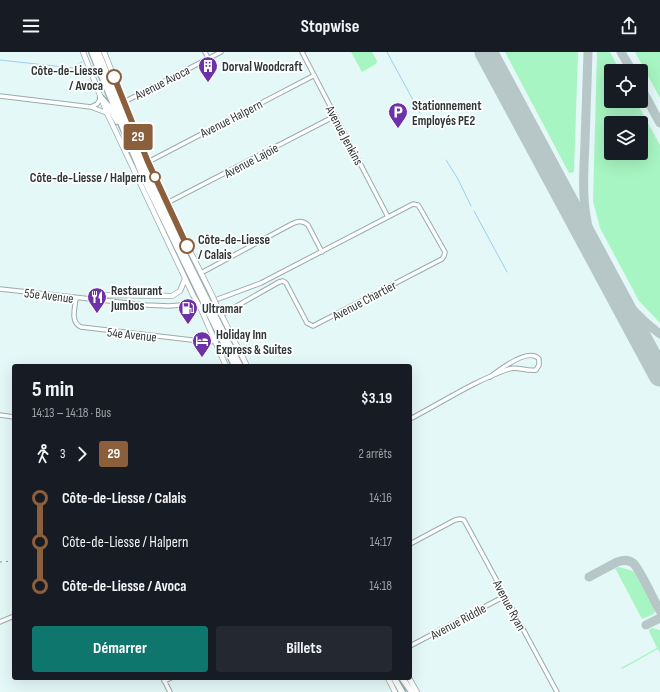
<!DOCTYPE html>
<html lang="fr">
<meta charset="utf-8">
<style>
body{margin:0;font-family:"Sofia Sans Condensed",sans-serif;background:#242831;color:#f1f3f6;height:100vh;display:flex;flex-direction:column;font-size:15px;white-space:nowrap}
*{box-sizing:border-box;margin:0}
p{font-size:13px;color:#9ea1a6}
.icon{flex:none;width:22px;height:22px;fill:none;stroke:currentColor;stroke-width:2;stroke-linecap:round;stroke-linejoin:round}
.map{position:relative;flex:1;overflow:hidden}
.panel{position:absolute;left:12px;top:312px;width:400px;height:316px;display:flex;flex-direction:column;background:#171b24;border-radius:4px;box-shadow:0 4px 16px #0002}
.panel>*{flex:none}
.badge{padding:0 8px;border-radius:3px;font-size:14px;line-height:26px}
.controls{position:absolute;left:604px;top:12px;display:grid;gap:8px}
.controls a{display:grid;place-items:center;width:44px;height:44px;border-radius:4px;background:#171b24;box-shadow:0 4px 16px #0002;font-size:20px}
.map>.badge{position:absolute;translate:-50% -50%;box-shadow:0 0 0 2px #fff}
.legs{display:flex;align-items:center;gap:6px;height:44px;padding:0 20px;font-size:13px}
.legs p{margin-inline-start:auto}
.summary{display:flex;align-items:center;justify-content:space-between;height:68px;padding:0 20px}
h1{font-size:22px;font-weight:700;line-height:30px}
.action{display:flex;gap:8px;margin-top:auto;padding:8px 20px}
.action a{flex:1;height:46px;border-radius:4px;background:#0f766e;color:#fff;font-size:16px;font-weight:700;line-height:46px;text-align:center}
.action a+a{background:#242831;color:#f1f3f6}
ul{padding:0 20px;list-style:none}
li{display:flex;align-items:center;gap:14px;height:44px;font-size:15px}
li i{display:grid;place-items:center;width:6px;height:100%;margin:0 5px;background:currentColor}
li i::after{content:'';width:10px;height:10px;margin:-5px;border:3px solid;border-radius:50%;background:#171b24}
li p{margin-inline-start:auto}
li:first-child i{background:linear-gradient(#0000 50%,currentColor 0)}
li:last-child i{background:linear-gradient(currentColor 50%,#0000 0)}
header{display:flex;justify-content:space-between;align-items:center;height:52px;padding:0 20px;background:#171b24;font-size:18px;font-weight:700}
.map>svg:first-child{display:block}
</style>
<header><svg class="icon" aria-label="menu" viewBox="0 0 24 24"><path d="M4 6h16M4 12h16M4 18h16"/></svg>Stopwise<svg class="icon" aria-label="share" viewBox="0 0 24 24"><path d="M12 15V3M7 8l5-5 5 5M5 13v7h14v-7"/></svg></header>
<div class="map">
<svg width="660" height="640" viewBox="0 0 660 640">
<rect width="100%" height="100%" fill="#e5f8f8"/>
<path fill="#a7f5c2" fill-rule="evenodd" d="M351,0H372L377,9L376,12L362,20Z
M505,0H578L574,120L569,121Z
M597,0H610L620,19H611V49H636L660,93V271L639,249L600,176L593,149ZM611,71H641V101H611Z
M635,0H660V46Z
M619,515L633,519L635,521L655,557L654,562L642,567L615,516Z
M652,576L660,578V601L658,597L622,617L621,616L657,596L649,579V578Z"/>
<g fill="none" stroke-linecap="round" stroke-linejoin="round">
<path stroke="#99cff5" stroke-width="1" d="M387,0L420,61
M0,8L73,16L82,10
M446,108L458,127L471,154
M474,159L507,220"/>
<path stroke="#b7c7c7" stroke-width="9" d="M588,0C587,30 586,61 585,91C584,115 582,140 586,164C593,212 622,254 660,282
M621,0L632,19
M641,36L660,71
M589,525L617,510C623,508 628,507 633,511C640,517 654,549 660,559
M646,573L660,566"/>
<path stroke="#b7c7c7" stroke-width="23" d="M486,0L660,323"/>
<defs>
<path id="minor" d="M205,0L208,6
M302,0L388,165
M0,44L91,55L107,61
M124,50L221,0
M91,55L97,52L101,46
M148,110L313,24
M167,151L335,64
M201,221L288,174C295,170 301,167 308,173L322,200
M0,237L146,253L169,254L193,252
M76,246C75,256 70,270 81,275L209,290L215,289
M218,247L261,231L413,152L418,153L420,156L445,200L444,204L442,207L313,274L307,271L286,231L283,229L279,230L221,263
M0,363L14,365
M410,367C441,351 476,328 509,317C518,314 527,320 536,318L539,313V307C529,295 499,318 490,325
M410,492L455,468L460,467L464,468L557,640
M0,570L14,564
M410,594L505,544
M163,626L170,640
M164,629L171,626"/>
<path id="major" d="M83,0L107,61L193,243
M104,0L148,110L183,185L211,241
M91,248L103,243L172,244L180,239L185,227
M217,254L247,314
M201,257L226,314
M388,626L395,640
M409,626L417,640"/>
<path id="highway" d="M92,0L144,127L200,242
M98,0L144,115L169,171L204,242
M101,46L109,55L117,69
M211,256L240,314
M207,257L235,314
M394,626L402,640
M402,626L412,640"/>
</defs>
<use href="#minor" stroke="#99acac" stroke-width="5.5"/>
<use href="#major" stroke="#99acac" stroke-width="6"/>
<use href="#highway" stroke="#99acac" stroke-width="8"/>
<use href="#minor" stroke="#fff" stroke-width="3.5"/>
<use href="#major" stroke="#fff" stroke-width="4.5"/>
<use href="#highway" stroke="#fff" stroke-width="5.5"/>
<path stroke="#899696" stroke-width="1" stroke-dasharray="2 4" stroke-linecap="butt" d="M0,510L14,509
M126,626L128,630"/>
<defs>
<path id="major-bridge" d="M211,241L217,254
M193,243L201,257"/>
<path id="highway-bridge" d="M200,242L207,257
M204,242L211,256"/>
</defs>
<use href="#major-bridge" stroke="#99acac" stroke-width="6" stroke-linecap="butt"/>
<use href="#highway-bridge" stroke="#99acac" stroke-width="8" stroke-linecap="butt"/>
<use href="#major-bridge" stroke="#fff" stroke-width="4.5"/>
<use href="#highway-bridge" stroke="#fff" stroke-width="5.5"/>
</g>
<g fill="none" stroke-linecap="round" stroke-linejoin="round">
<defs>
<path id="line-1" d="M114,25L148,110L187,194"/>
</defs>
<use href="#line-1" stroke="#fff" stroke-width="9"/>
<use href="#line-1" stroke="#8b5e3c" stroke-width="6"/>
</g>
<defs>
<symbol id="building-pin" viewBox="-11 -11 22 30"><path d="M0 17L-7.5 6A9.5 9.5 0 1 1 7.5 6Z" fill="#6d32a8" stroke="#fff"/><path d="M-4-6H4V6H1V3H-1V6H-4ZM-2.5-4.3h1.7v1.8h-1.7ZM.8-4.3h1.7v1.8H.8ZM-2.5-1h1.7V.8h-1.7ZM.8-1h1.7V.8H.8Z" fill="#fff"/></symbol>
<symbol id="parking-pin" viewBox="-11 -11 22 30"><path d="M0 17L-7.5 6A9.5 9.5 0 1 1 7.5 6Z" fill="#6d32a8" stroke="#fff"/><path d="M-3.5-5.5H1a3.5 3.5 0 0 1 0 7H-1V5.5H-3.5ZM-1-3.4V-.6H.8a1.4 1.4 0 0 0 0-2.8Z" fill="#fff"/></symbol>
<symbol id="restaurant-pin" viewBox="-11 -11 22 30"><path d="M0 17L-7.5 6A9.5 9.5 0 1 1 7.5 6Z" fill="#6d32a8" stroke="#fff"/><path d="M-5-6h1v4h1v-4h1v4h1v-4h1v5L-1.5 .5V6h-2V.5L-5-1ZM5-6V6H3V1.5H1.5Q1.5-4 5-6Z" fill="#fff"/></symbol>
<symbol id="fuel-pin" viewBox="-11 -11 22 30"><path d="M0 17L-7.5 6A9.5 9.5 0 1 1 7.5 6Z" fill="#6d32a8" stroke="#fff"/><path d="M-5.5-6h7V0h2V4h1.3V-2.5L3-4.5l.8-.8L6-3V5H2.5V1h-1V6h-7ZM-4.2-4.7v3.2H.2V-4.7Z" fill="#fff"/></symbol>
<symbol id="hotel-pin" viewBox="-11 -11 22 30"><path d="M0 17L-7.5 6A9.5 9.5 0 1 1 7.5 6Z" fill="#6d32a8" stroke="#fff"/><path d="M-6-4.5h1.5V1H6V5H4.5V3h-9V5H-6ZM-4 0a1.8 1.8 0 1 1 3.6 0ZM.5 0V-2.5h3Q6-2.5 6 0Z" fill="#fff"/></symbol>
</defs>
<g fill-rule="evenodd">
<use href="#building-pin" x="197" y="3" width="22" height="30"/>
<use href="#parking-pin" x="387" y="49" width="22" height="30"/>
<use href="#restaurant-pin" x="86" y="234" width="22" height="30"/>
<use href="#fuel-pin" x="177" y="245" width="22" height="30"/>
<use href="#hotel-pin" x="191" y="278" width="22" height="30"/>
</g>
<g fill="#fff" stroke="#8b5e3c" stroke-width="2">
<circle cx="114" cy="25" r="7"/>
<circle cx="155" cy="125" r="5"/>
<circle cx="187" cy="194" r="7"/>
</g>
<g text-anchor="middle" stroke-width="3.5" stroke-linejoin="round" paint-order="stroke">
<g font-size="13" font-weight="bold" fill="#2f3737" stroke="#fff" text-anchor="start">
<text x="222" y="19">Dorval Woodcraft</text>
<text x="412" y="58">Stationnement<tspan x="412" dy="15">Employés PE2</tspan></text>
<text x="111" y="243">Restaurant<tspan x="111" dy="15">Jumbos</tspan></text>
<text x="202" y="261">Ultramar</text>
<text x="216" y="287">Holiday Inn<tspan x="216" dy="15">Express &amp; Suites</tspan></text>
</g>
<g font-size="13" font-weight="bold" fill="#2f3737" stroke="#fff" text-anchor="end">
<text x="103" y="23">Côte-de-Liesse<tspan x="103" dy="15">/ Avoca</tspan></text>
<text x="146" y="130">Côte-de-Liesse / Halpern</text>
<text x="198" y="192" text-anchor="start">Côte-de-Liesse<tspan x="198" dy="15">/ Calais</tspan></text>
</g>
<g font-size="13" fill="#2f3737" stroke="#fff">
<text transform="translate(162 30) rotate(-27)" y="5">Avenue Avoca</text>
<text transform="translate(231 66) rotate(-27)" y="5">Avenue Halpern</text>
<text transform="translate(345 83) rotate(62)" y="5">Avenue Jenkins</text>
<text transform="translate(251 108) rotate(-28)" y="5">Avenue Lajoie</text>
<text transform="translate(49 243) rotate(7)" y="5">55e Avenue</text>
<text transform="translate(364 248) rotate(-28)" y="5">Avenue Chartier</text>
<text transform="translate(132 282) rotate(6)" y="5">54e Avenue</text>
<text transform="translate(510 553) rotate(62)" y="5">Avenue Ryan</text>
<text transform="translate(458 569) rotate(-28)" y="5">Avenue Riddle</text>
</g>
</g>
</svg>
<div class="controls">
<a><svg class="icon" aria-label="locate" viewBox="0 0 24 24"><circle cx="12" cy="12" r="6"/><path d="M12 2v4M12 18v4M2 12h4M18 12h4"/></svg></a>
<a><svg class="icon" aria-label="layers" viewBox="0 0 24 24"><path d="M12 4l9 5-9 5-9-5zM3 14l9 5 9-5"/></svg></a>
</div>
<b class="badge" style="left:138px;top:85px;background:#8b5e3c;color:#fff">29</b>
<section class="panel">
<div class="summary"><div><h1>5 min</h1><p>14:13 – 14:18 · Bus</p></div><b>$3.19</b></div>
<div class="legs"><svg class="icon" aria-label="walk" viewBox="0 0 24 24"><circle cx="13" cy="4" r="2"/><path d="M13 8l-2 6 4 7M11 14l-3 7M7 12l3-4h3l4 4"/></svg>3<svg class="icon" aria-label="forward" viewBox="0 0 24 24"><path d="M9 5l7 7-7 7"/></svg><b class="badge" style="background:#8b5e3c;color:#fff">29</b><p>2 arrêts</p></div>
<ul>
<li><i style="color:#8b5e3c"></i><b>Côte-de-Liesse / Calais</b><p>14:16</p></li>
<li><i style="color:#8b5e3c"></i><span>Côte-de-Liesse / Halpern</span><p>14:17</p></li>
<li><i style="color:#8b5e3c"></i><b>Côte-de-Liesse / Avoca</b><p>14:18</p></li>
</ul>
<div class="action"><a>Démarrer</a><a>Billets</a></div>
</section>
</div>
